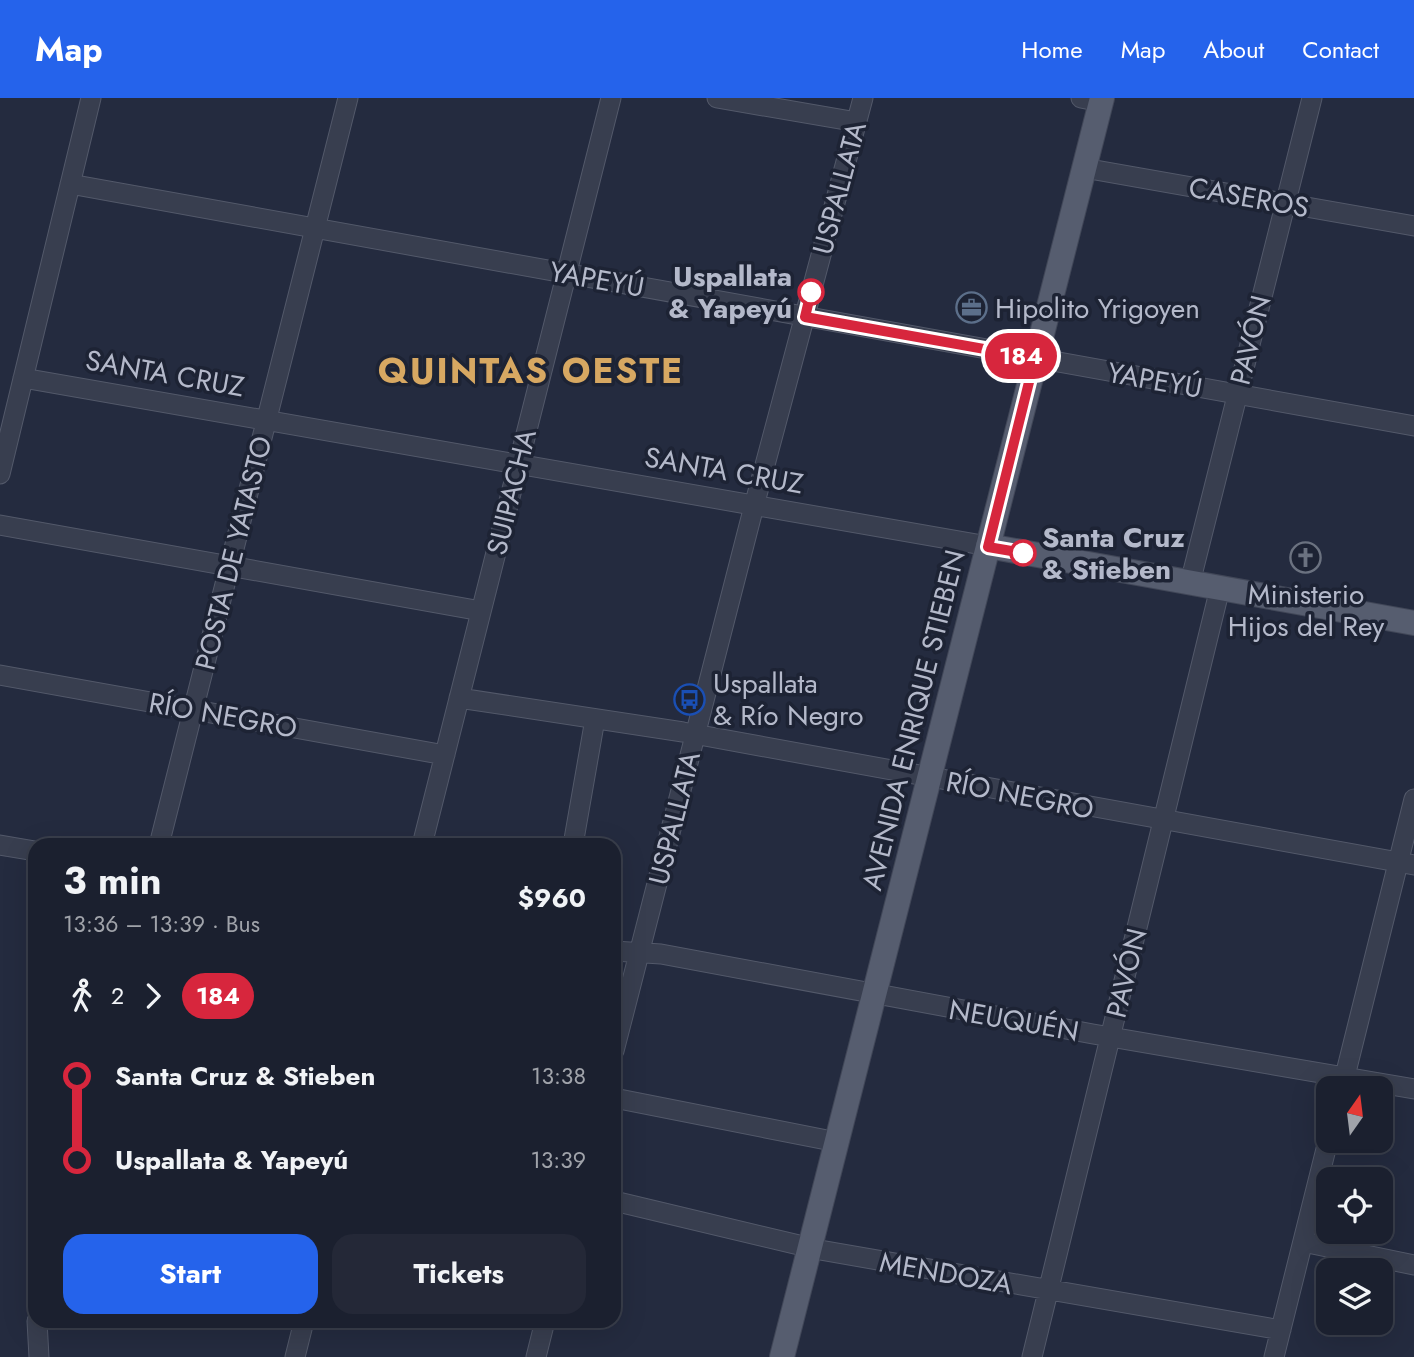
<!DOCTYPE html>
<meta charset="utf-8">
<style>
body{margin:0;font-family:Jost,sans-serif;background:#242837;color:#f1f3f6;height:100vh;display:flex;flex-direction:column;font-size:26px;white-space:nowrap}
*{box-sizing:border-box;margin:0}
p{font-size:23px;color:#a0a3aa}
.icon{flex:none;width:38px;height:38px;fill:none;stroke:currentColor;stroke-width:2;stroke-linecap:round;stroke-linejoin:round}
.map{position:relative;flex:1;overflow:hidden}
.sheet{position:absolute;left:28px;top:740px;width:593px;height:490px;display:flex;flex-direction:column;background:#1b202f;border-radius:21px;box-shadow:0 7px 28px #0002,0 0 0 2px #393e4b}
.sheet>*{flex:none}
.badge{padding:0 14px;border-radius:23px;font-size:24px;line-height:46px}
.needle{width:46px;rotate:14deg}
.controls{position:absolute;left:1316px;top:978px;display:grid;gap:14px}
.controls a{display:grid;place-items:center;width:77px;height:77px;border-radius:14px;background:#1b202f;box-shadow:0 7px 28px #0002,0 0 0 2px #393e4b;font-size:35px}
.map>.badge{position:absolute;translate:-50% -50%;box-shadow:0 0 0 4px #fff}
.legs{display:flex;align-items:center;gap:10px;height:77px;padding:0 35px;font-size:23px}
.legs p{margin-inline-start:auto}
.headline{display:flex;align-items:center;justify-content:space-between;height:119px;padding:0 35px}
h1{font-size:38px;font-weight:700;line-height:52px}
.cta{display:flex;gap:14px;margin-top:auto;padding:14px 35px}
.cta a{flex:1;height:80px;border-radius:21px;background:#2563eb;color:#fff;font-size:28px;font-weight:700;line-height:80px;text-align:center}
.cta a+a{background:#242837;color:#f1f3f6}
ul{padding:0 35px;list-style:none}
li{display:flex;align-items:center;gap:24px;height:84px;font-size:26px}
li i{display:grid;place-items:center;width:10px;height:100%;margin:0 9px;background:currentColor}
li i::after{content:'';width:18px;height:18px;margin:-9px;border:5px solid;border-radius:50%;background:#1b202f}
li p{margin-inline-start:auto}
li:first-child i{background:linear-gradient(#0000 50%,currentColor 0)}
li:last-child i{background:linear-gradient(currentColor 50%,#0000 0)}
header{display:flex;align-items:center;gap:42px;box-sizing:border-box;height:98px;padding:0 35px;background:#2563eb;color:#fff}
header strong{font-size:33px}
nav{display:flex;gap:38px;margin-inline-start:auto;font-size:24px}
.map>svg:first-child{display:block}
</style>
<header>
<strong>Map</strong>
<nav><a>Home</a><a>Map</a><a>About</a><a>Contact</a></nav>
</header>
<div class="map">
<svg width="1414" height="1259" viewBox="0 0 1414 1259">
<rect width="100%" height="100%" fill="#242b3f"/>
<g fill="none" stroke-linecap="round" stroke-linejoin="round">
<defs>
<path id="minor" d="M717,0L857,24
M1081,0L1101,4
M1084,70L1414,128
M70,86L1414,328
M23,280L988,448
M0,376L91,0
M0,427L481,513
M1190,485L1312,0
M0,577L445,657
M459,600L683,634L1414,767
M0,747L35,753
M159,747L348,0
M422,747L611,0
M573,747L595,621
M614,853L661,856L1093,936L1414,991
M614,953L754,408L863,0
M1342,990L1414,701
M614,1000L837,1044
M614,1103L820,1152L1281,1232
M1303,1144L1414,1167
M37,1223L39,1259
M295,1259L304,1223
M536,1259L545,1223
M1032,1259L1220,490
M1274,1259L1328,1043"/>
<path id="major" d="M988,448L1414,525
M782,1259L1102,0"/>
</defs>
<use href="#minor" stroke="#53596a" stroke-width="21"/>
<use href="#major" stroke="#414758" stroke-width="26"/>
<use href="#minor" stroke="#383e4f" stroke-width="19"/>
<use href="#major" stroke="#565d6f" stroke-width="24"/>
</g>
<g fill="none" stroke-linecap="round" stroke-linejoin="round">
<defs>
<path id="line-1" d="M811,194L805,219L1035,260L988,449L1023,455"/>
</defs>
<use href="#line-1" stroke="#fff" stroke-width="16"/>
<use href="#line-1" stroke="#d7263d" stroke-width="10"/>
</g>
<defs>
<symbol id="office-ring" viewBox="-11 -11 22 22"><circle r="9.5" fill="#1d2334" stroke="#5c6f8a" stroke-width="1.5"/><path d="M-6-3h4V-5.5h4V-3h4V5H-6ZM-1-4.5V-3h2v-1.5ZM-6 0V1H6V0Z" fill="#5c6f8a"/></symbol>
<symbol id="church-ring" viewBox="-11 -11 22 22"><circle r="9.5" fill="#1d2334" stroke="#6b7280" stroke-width="1.5"/><path d="M-1.2-6h2.4v3.5h3.3v2.4h-3.3V6h-2.4V-.1h-3.3v-2.4h3.3Z" fill="#6b7280"/></symbol>
<symbol id="bus-ring" viewBox="-11 -11 22 22"><circle r="9.5" fill="#1d2334" stroke="#1a4fb4" stroke-width="1.5"/><path d="M-5-6H5V4H4V6H2V4H-2V6H-4V4H-5ZM-3.5-4V0h7V-4ZM-3.5 1.2v1.5H-2V1.2ZM2 1.2v1.5H3.5V1.2Z" fill="#1a4fb4"/></symbol>
</defs>
<g fill-rule="evenodd">
<use href="#office-ring" x="954" y="192" width="35" height="35"/>
<use href="#church-ring" x="1288" y="442" width="35" height="35"/>
<use href="#bus-ring" x="672" y="584" width="35" height="35"/>
</g>
<g fill="#fff" stroke="#d7263d" stroke-width="3.5">
<circle cx="811" cy="194" r="12"/>
<circle cx="1023" cy="455" r="12"/>
</g>
<g text-anchor="middle" stroke-width="7" stroke-linejoin="round" paint-order="stroke">
<g font-size="28" fill="#b4b9ca" stroke="#1d2334">
<text transform="translate(839 90) rotate(-75)" y="10">USPALLATA</text>
<text transform="translate(1249 99) rotate(10)" y="10">CASEROS</text>
<text transform="translate(597 181) rotate(10)" y="10">YAPEYÚ</text>
<text transform="translate(1250 242) rotate(-76)" y="10">PAVÓN</text>
<text transform="translate(165 275) rotate(10)" y="10">SANTA CRUZ</text>
<text transform="translate(1155 282) rotate(10)" y="10">YAPEYÚ</text>
<text transform="translate(724 372) rotate(10)" y="10">SANTA CRUZ</text>
<text transform="translate(511 394) rotate(-76)" y="10">SUIPACHA</text>
<text transform="translate(233 455) rotate(-76)" y="10">POSTA DE YATASTO</text>
<text transform="translate(223 617) rotate(10)" y="10">RÍO NEGRO</text>
<text transform="translate(913 622) rotate(-76)" y="10">AVENIDA ENRIQUE STIEBEN</text>
<text transform="translate(1020 697) rotate(11)" y="10">RÍO NEGRO</text>
<text transform="translate(674 720) rotate(-76)" y="10">USPALLATA</text>
<text transform="translate(1126 875) rotate(-76)" y="10">PAVÓN</text>
<text transform="translate(1014 922) rotate(10)" y="10">NEUQUÉN</text>
<text transform="translate(946 1175) rotate(10)" y="10">MENDOZA</text>
</g>
<g font-size="28" font-weight="bold" fill="#b4b9ca" stroke="#1d2334" text-anchor="end">
<text x="792" y="188">Uspallata<tspan x="792" dy="32">&amp; Yapeyú</tspan></text>
<text x="1042" y="449" text-anchor="start">Santa Cruz<tspan x="1042" dy="32">&amp; Stieben</tspan></text>
</g>
<g font-size="28" fill="#b4b9ca" stroke="#1d2334" text-anchor="start">
<text x="995" y="220">Hipolito Yrigoyen</text>
<text x="1306" y="506" text-anchor="middle">Ministerio<tspan x="1306" dy="32">Hijos del Rey</tspan></text>
<text x="713" y="595">Uspallata<tspan x="713" dy="32">&amp; Río Negro</tspan></text>
</g>
<g font-size="35" font-weight="bold" letter-spacing="2" fill="#d7a862" stroke="#1d2334">
<text x="531" y="285">QUINTAS OESTE</text>
</g>
</g>
</svg>
<div class="controls">
<a><svg class="needle" viewBox="-14 -14 28 28"><path d="M0-13l5 13h-10z" fill="#e53935"/><path d="M0 13l5-13h-10z" fill="#a0a3aa"/></svg></a>
<a><svg class="icon" aria-label="locate" viewBox="0 0 24 24"><circle cx="12" cy="12" r="6"/><path d="M12 2v4M12 18v4M2 12h4M18 12h4"/></svg></a>
<a><svg class="icon" aria-label="layers" viewBox="0 0 24 24"><path d="M12 4l9 5-9 5-9-5zM3 14l9 5 9-5"/></svg></a>
</div>
<b class="badge" style="left:1021px;top:258px;background:#d7263d;color:#fff">184</b>
<section class="sheet">
<div class="headline"><div><h1>3 min</h1><p>13:36 – 13:39 · Bus</p></div><b>$960</b></div>
<div class="legs"><svg class="icon" aria-label="walk" viewBox="0 0 24 24"><circle cx="13" cy="4" r="2"/><path d="M13 8l-2 6 4 7M11 14l-3 7M7 12l3-4h3l4 4"/></svg>2<svg class="icon" aria-label="forward" viewBox="0 0 24 24"><path d="M9 5l7 7-7 7"/></svg><b class="badge" style="background:#d7263d;color:#fff">184</b></div>
<ul>
<li><i style="color:#d7263d"></i><b>Santa Cruz &amp; Stieben</b><p>13:38</p></li>
<li><i style="color:#d7263d"></i><b>Uspallata &amp; Yapeyú</b><p>13:39</p></li>
</ul>
<div class="cta"><a>Start</a><a>Tickets</a></div>
</section>
</div>
